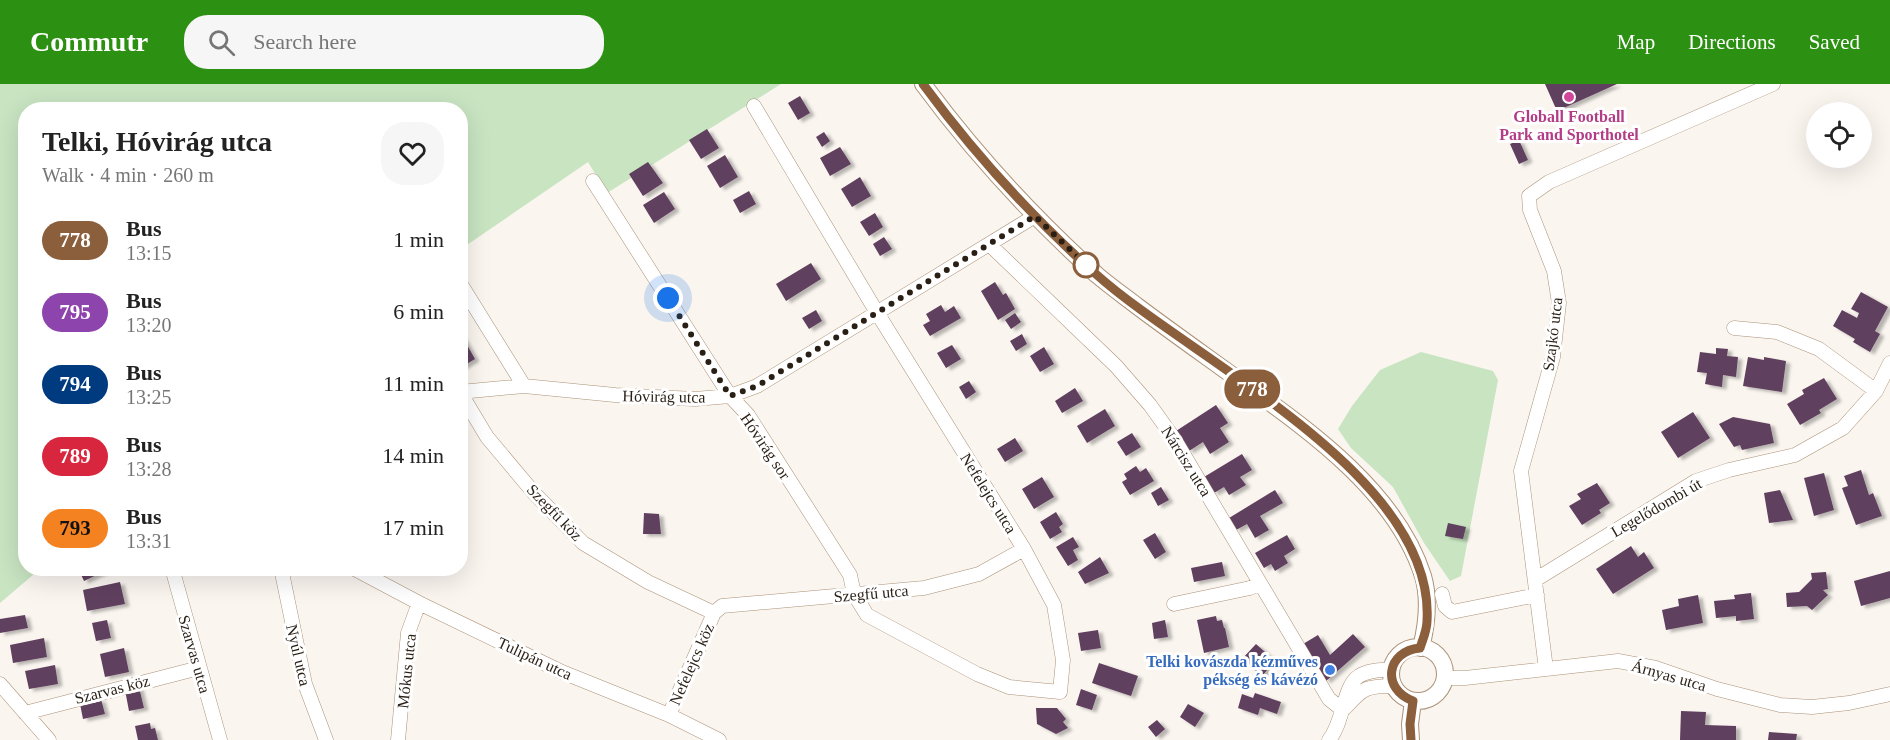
<!DOCTYPE html>
<meta charset="utf-8">
<style>
body{margin:0;font-family:"Times New Roman",serif;background:#f6f6f6;color:#222;height:100vh;display:flex;flex-direction:column;font-size:22px;white-space:nowrap}
*{box-sizing:border-box;margin:0}
p{font-size:20px;color:#767676}
.icon{flex:none;width:33px;height:33px;fill:none;stroke:currentColor;stroke-width:2;stroke-linecap:round;stroke-linejoin:round}
.map{position:relative;flex:1;overflow:hidden}
.panel{position:absolute;left:18px;top:18px;width:450px;height:474px;display:flex;flex-direction:column;background:#fff;border-radius:24px;box-shadow:0 6px 24px #0002}
.panel>*{flex:none}
.badge{padding:0 12px;border-radius:20px;font-size:21px;line-height:39px}
.buttons{position:absolute;left:1806px;top:18px;display:grid;gap:12px}
.buttons a{display:grid;place-items:center;width:66px;height:66px;border-radius:50%;background:#fff;box-shadow:0 6px 24px #0002;font-size:30px}
.you{position:absolute;width:30px;height:30px;margin:-15px;border:4px solid #fff;border-radius:50%;background:#1a73e8;box-shadow:0 0 0 9px #1a73e833}
.map>.badge{position:absolute;translate:-50% -50%;box-shadow:0 0 0 3px #fff}
.round{display:grid;place-items:center;flex:none;width:63px;height:63px;border-radius:24px;background:#f6f6f6}
.overview{display:flex;align-items:center;justify-content:space-between;height:102px;padding:0 24px}
h1{font-size:28px;font-weight:600;line-height:45px}
ul{padding:0;list-style:none}
li{display:flex;align-items:center;gap:18px;height:72px;padding:0 24px}
li div{flex:1}
li b{display:block;font-size:22px}
li em{font-style:normal}
li .badge{min-width:66px;font-weight:700;text-align:center}
header{display:flex;align-items:center;gap:36px;box-sizing:border-box;height:84px;padding:0 30px;background:#2c9112;color:#fff}
header strong{font-size:28px}
nav{display:flex;gap:33px;margin-inline-start:auto;font-size:21px}
.search{width:420px;height:54px;background:#f6f6f6;display:flex;align-items:center;gap:15px;box-sizing:border-box;padding:0 21px;border-radius:24px;color:#767676;font-size:22px}
.map>svg:first-child{display:block}
</style>
<header>
<strong>Commutr</strong>
<div class="search"><svg class="icon" aria-label="search" viewBox="0 0 24 24"><circle cx="10" cy="10" r="6"/><path d="M15 15l6 6"/></svg>Search here</div>
<nav><a>Map</a><a>Directions</a><a>Saved</a></nav>
</header>
<div class="map">
<svg width="1890" height="656" viewBox="0 0 1890 656">
<defs>
<filter id="shadow"><feDropShadow dx="4.5" dy="2.5" stdDeviation="1.5" flood-color="#0004"/></filter>
</defs>
<rect width="100%" height="100%" fill="#faf5ef"/>
<path fill="#c8e4c1" d="M0,0H781L607,109L588,78L461,165L460,26H26V484L40,485L0,519Z
M1421,268L1493,287L1498,296L1461,492L1450,497L1424,459L1393,403L1351,364L1338,345L1352,322L1380,286Z"/>
<path fill="#613f5e" filter="url(#shadow)" d="M1545,0H1617L1557,27Z
M800,12L810,29L798,36L788,19Z
M707,45L719,64L701,75L689,56Z
M824,48L830,57L822,63L816,53Z
M1519,56L1528,76L1519,80L1510,60Z
M840,63L851,80L830,92L820,74Z
M725,71L738,93L720,104L707,82Z
M648,78L663,99L643,112L629,90Z
M860,93L871,112L852,123L841,105Z
M749,107L756,120L740,129L733,116Z
M664,108L675,125L654,139L643,121Z
M875,129L883,143L869,152L860,138Z
M884,153L892,165L880,172L873,160Z
M811,179L821,195L786,217L776,200Z
M995,198L1003,211L1006,209L1015,225L998,236L981,207Z
M1861,208L1888,223L1875,247L1880,250L1870,268L1853,258L1855,255L1833,242L1842,226L1857,234L1859,229L1851,225Z
M941,221L945,228L954,222L961,234L930,252L923,241L930,237L926,230Z
M816,226L822,237L809,245L802,234Z
M1015,229L1021,238L1011,245L1005,236Z
M1022,250L1027,260L1016,267L1010,257Z
M462,252L475,275L460,284V253Z
M952,261L961,275L946,284L937,269Z
M1044,263L1054,280L1040,288L1030,272Z
M1716,264L1728,265L1727,272L1738,273L1736,293L1723,291L1722,303L1705,300L1707,289L1697,288L1700,268L1716,270Z
M1748,273L1764,276V273L1786,277L1782,308L1743,302Z
M1824,294L1837,315L1819,326L1821,329L1800,341L1787,320L1804,310L1802,306Z
M969,297L976,308L966,315L959,303Z
M1075,304L1083,317L1062,329L1055,317Z
M1216,321L1228,339L1220,344L1229,358L1210,370L1203,358L1189,367L1176,347Z
M1105,325L1115,342L1087,359L1077,342Z
M1693,328L1710,354L1678,374L1661,348Z
M1733,333L1770,340L1774,359L1742,366L1740,361L1734,363L1719,340Z
M1132,349L1141,363L1126,372L1117,358Z
M1015,354L1023,367L1005,378L997,365Z
M1242,370L1252,386L1240,393L1246,401L1229,411L1224,403L1214,409L1204,393Z
M1136,382L1140,388L1146,384L1154,397L1130,411L1122,398L1127,395L1124,390Z
M1861,386L1869,411L1873,409L1882,432L1856,441L1842,404L1848,402L1844,392Z
M1824,389L1834,426L1814,432L1804,394Z
M1042,393L1054,413L1034,425L1022,405Z
M1597,399L1610,419L1599,426L1601,429L1582,441L1569,422L1581,415L1577,410Z
M1161,403L1169,416L1158,422L1151,409Z
M1275,406L1283,419L1260,432L1269,446L1255,454L1247,440L1236,446L1229,434Z
M1780,406L1793,436L1769,439L1764,409Z
M1056,428L1063,440L1059,443L1062,448L1050,455L1040,438Z
M644,429L659,430L661,450H643Z
M1448,439L1466,443L1463,455L1445,452Z
M1155,449L1166,468L1155,475L1143,456Z
M1287,451L1295,465L1284,472L1288,479L1275,487L1271,480L1264,484L1255,469Z
M1073,453L1079,463L1073,466L1078,476L1068,482L1056,463Z
M1631,462L1638,473L1644,468L1654,484L1613,510L1596,485Z
M1100,473L1109,489L1085,500L1078,488Z
M1222,478L1225,492L1194,498L1191,484Z
M78,484H111L84,497Z
M1890,487V514L1861,522L1854,497Z
M1826,488L1828,505L1823,506L1828,511L1812,526L1807,522L1787,523L1786,509L1799,508L1812,495L1811,489Z
M120,498L125,520L87,527L83,506Z
M1751,509L1754,535L1736,537V532L1716,534L1714,517L1735,515L1734,511Z
M1698,511L1703,539L1666,546L1662,526L1679,522L1678,515Z
M25,531L28,544L0,549V535Z
M1216,532L1217,537L1222,536L1224,544H1225L1229,563L1204,569L1197,536Z
M107,536L111,554L96,557L92,539Z
M1165,536L1168,553L1154,555L1152,539Z
M1098,546L1101,564L1081,567L1078,549Z
M1353,550L1365,563L1326,597L1303,560L1318,551L1330,571Z
M44,554L47,573L13,579L10,561Z
M1256,560L1275,577L1262,592L1242,575Z
M124,564L129,588L105,593L100,570Z
M1099,579L1138,592L1131,612L1092,599Z
M55,581L58,600L29,605L25,587Z
M139,603L144,624L129,627L125,606Z
M1081,605L1097,611L1092,626L1076,621Z
M1255,609L1281,618L1277,630L1260,624L1258,631L1238,624L1242,610L1253,614Z
M101,615L105,630L83,635L80,620Z
M1188,620L1204,629L1195,643L1180,633Z
M1036,624H1057L1066,635L1063,638L1068,644L1056,650L1037,640Z
M1681,627L1706,628L1705,641L1736,642V656H1680Z
M1157,636L1165,645L1156,653L1148,643Z
M150,639L151,645L155,644L158,656H138L135,642Z
M1769,648L1797,650L1796,656H1768Z"/>
<g fill="none" stroke-linecap="round" stroke-linejoin="round">
<defs>
<path id="minor" d="M593,97L730,312L748,331L850,491L854,510L867,531L977,590L1009,603L1060,608L1063,576L1054,521L1024,465L876,227L754,22
M989,160L1116,282L1150,321L1175,356L1329,615L1343,626
M460,199L524,302
M1734,244L1777,248L1819,265L1876,307
M172,484L220,656
M281,484L305,600L326,656
M353,484L419,519L562,588L669,631L719,656
M1535,496L1696,397L1729,386L1795,371L1843,344L1876,307L1890,279
M1442,510L1445,522L1452,528L1537,511
M1174,520L1250,504L1259,500
M714,529L648,498L583,459L534,409L487,353L460,308L524,302L615,311L695,315L730,312L757,302L1035,132
M1546,585L1521,387L1553,273L1559,219L1554,187L1530,126L1529,112L1549,98L1773,0
M1445,594H1465L1618,577L1656,584L1717,605L1780,621L1812,623L1849,619L1890,610
M0,600L49,656
M1346,623C1363,603 1368,602 1394,602
M25,629L199,584
M669,631L714,529L722,522L924,504L979,490L1024,465
M398,656L408,549L419,519
M1329,656C1344,638 1343,602 1359,592C1368,586 1382,586 1392,585"/>
<path id="major" d="M923,0C974,69 1034,134 1097,191C1110,202 1124,212 1137,222C1173,249 1210,275 1247,302C1314,350 1397,410 1423,492C1430,516 1427,540 1421,564
M1391 590a27 27 0 1 1 54 0a27 27 0 1 1-54 0Z
M1411,656L1410,640L1413,617"/>
</defs>
<use href="#minor" stroke="#ac9278" stroke-width="15"/>
<use href="#major" stroke="#ac9278" stroke-width="18"/>
<use href="#minor" stroke="#fff" stroke-width="14"/>
<use href="#major" stroke="#fff" stroke-width="16"/>
</g>
<g fill="none" stroke-linecap="round" stroke-linejoin="round">
<defs>
<path id="line" d="M923,0C973,68 1034,135 1097,191C1192,276 1436,391 1427,537C1427,546 1423,555 1420,564C1386,567 1381,605 1413,617L1410,640L1411,656"/>
</defs>
<use href="#line" stroke="#fff" stroke-width="14"/>
<use href="#line" stroke="#8b5e3c" stroke-width="9"/>
<path stroke="#291f15" stroke-width="6" stroke-dasharray="0 10.8" d="M668,214L730,312L757,302L1035,132L1086,181"/>
</g>
<circle fill="#d1479c" stroke="#fff" stroke-width="2" cx="1569" cy="13" r="6"/>
<circle fill="#fff" stroke="#8b5e3c" stroke-width="3" cx="1086" cy="181" r="12"/>
<circle fill="#3f7fe0" stroke="#fff" stroke-width="2" cx="1330" cy="586" r="6"/>
<g text-anchor="middle" stroke-width="6" stroke-linejoin="round" paint-order="stroke">
<g font-size="16" font-weight="bold" fill="#b23c85" stroke="#fff">
<text x="1569" y="38">Globall Football<tspan x="1569" dy="18">Park and Sporthotel</tspan></text>
</g>
<g font-size="16" fill="#291f15" stroke="#fff">
<text transform="translate(1552 250) rotate(-83)" y="6">Szajkó utca</text>
<text transform="translate(664 312) rotate(1)" y="6">Hóvirág utca</text>
<text transform="translate(766 362) rotate(56)" y="6">Hóvirág sor</text>
<text transform="translate(1187 377) rotate(58)" y="6">Nárcisz utca</text>
<text transform="translate(989 409) rotate(58)" y="6">Nefelejcs utca</text>
<text transform="translate(1656 423) rotate(-30)" y="6">Legelődombi út</text>
<text transform="translate(555 428) rotate(46)" y="6">Szegfű köz</text>
<text transform="translate(871 509) rotate(-5)" y="6">Szegfű utca</text>
<text transform="translate(195 570) rotate(74)" y="6">Szarvas utca</text>
<text transform="translate(299 571) rotate(77)" y="6">Nyúl utca</text>
<text transform="translate(535 574) rotate(25)" y="6">Tulipán utca</text>
<text transform="translate(691 580) rotate(-66)" y="6">Nefelejcs köz</text>
<text transform="translate(406 587) rotate(-84)" y="6">Mókus utca</text>
<text transform="translate(1669 591) rotate(16)" y="6">Árnyas utca</text>
<text transform="translate(112 605) rotate(-14)" y="6">Szarvas köz</text>
</g>
<g font-size="16" font-weight="bold" fill="#366cbe" stroke="#fff" text-anchor="end">
<text x="1318" y="583">Telki kovászda kézműves<tspan x="1318" dy="18">pékség és kávézó</tspan></text>
</g>
</g>
</svg>
<div class="buttons">
<a><svg class="icon" aria-label="locate" viewBox="0 0 24 24"><circle cx="12" cy="12" r="6"/><path d="M12 2v4M12 18v4M2 12h4M18 12h4"/></svg></a>
</div>
<div class="you" style="left:668px;top:214px"></div>
<b class="badge" style="left:1252px;top:305px;background:#8b5e3c;color:#fff">778</b>
<section class="panel">
<div class="overview"><div><h1>Telki, Hóvirág utca</h1><p>Walk · 4 min · 260 m</p></div><a class="round"><svg class="icon" aria-label="heart" viewBox="0 0 24 24"><path d="M12 20l-8-8c-3-5 5-10 8-4 3-6 11-1 8 4z"/></svg></a></div>
<ul>
<li><span class="badge" style="background:#8b5e3c;color:#fff">778</span><div><b>Bus</b><p>13:15</p></div><em>1 min</em></li>
<li><span class="badge" style="background:#8e44ad;color:#fff">795</span><div><b>Bus</b><p>13:20</p></div><em>6 min</em></li>
<li><span class="badge" style="background:#003b80;color:#fff">794</span><div><b>Bus</b><p>13:25</p></div><em>11 min</em></li>
<li><span class="badge" style="background:#d7263d;color:#fff">789</span><div><b>Bus</b><p>13:28</p></div><em>14 min</em></li>
<li><span class="badge" style="background:#f58220;color:#111">793</span><div><b>Bus</b><p>13:31</p></div><em>17 min</em></li>
</ul>
</section>
</div>
